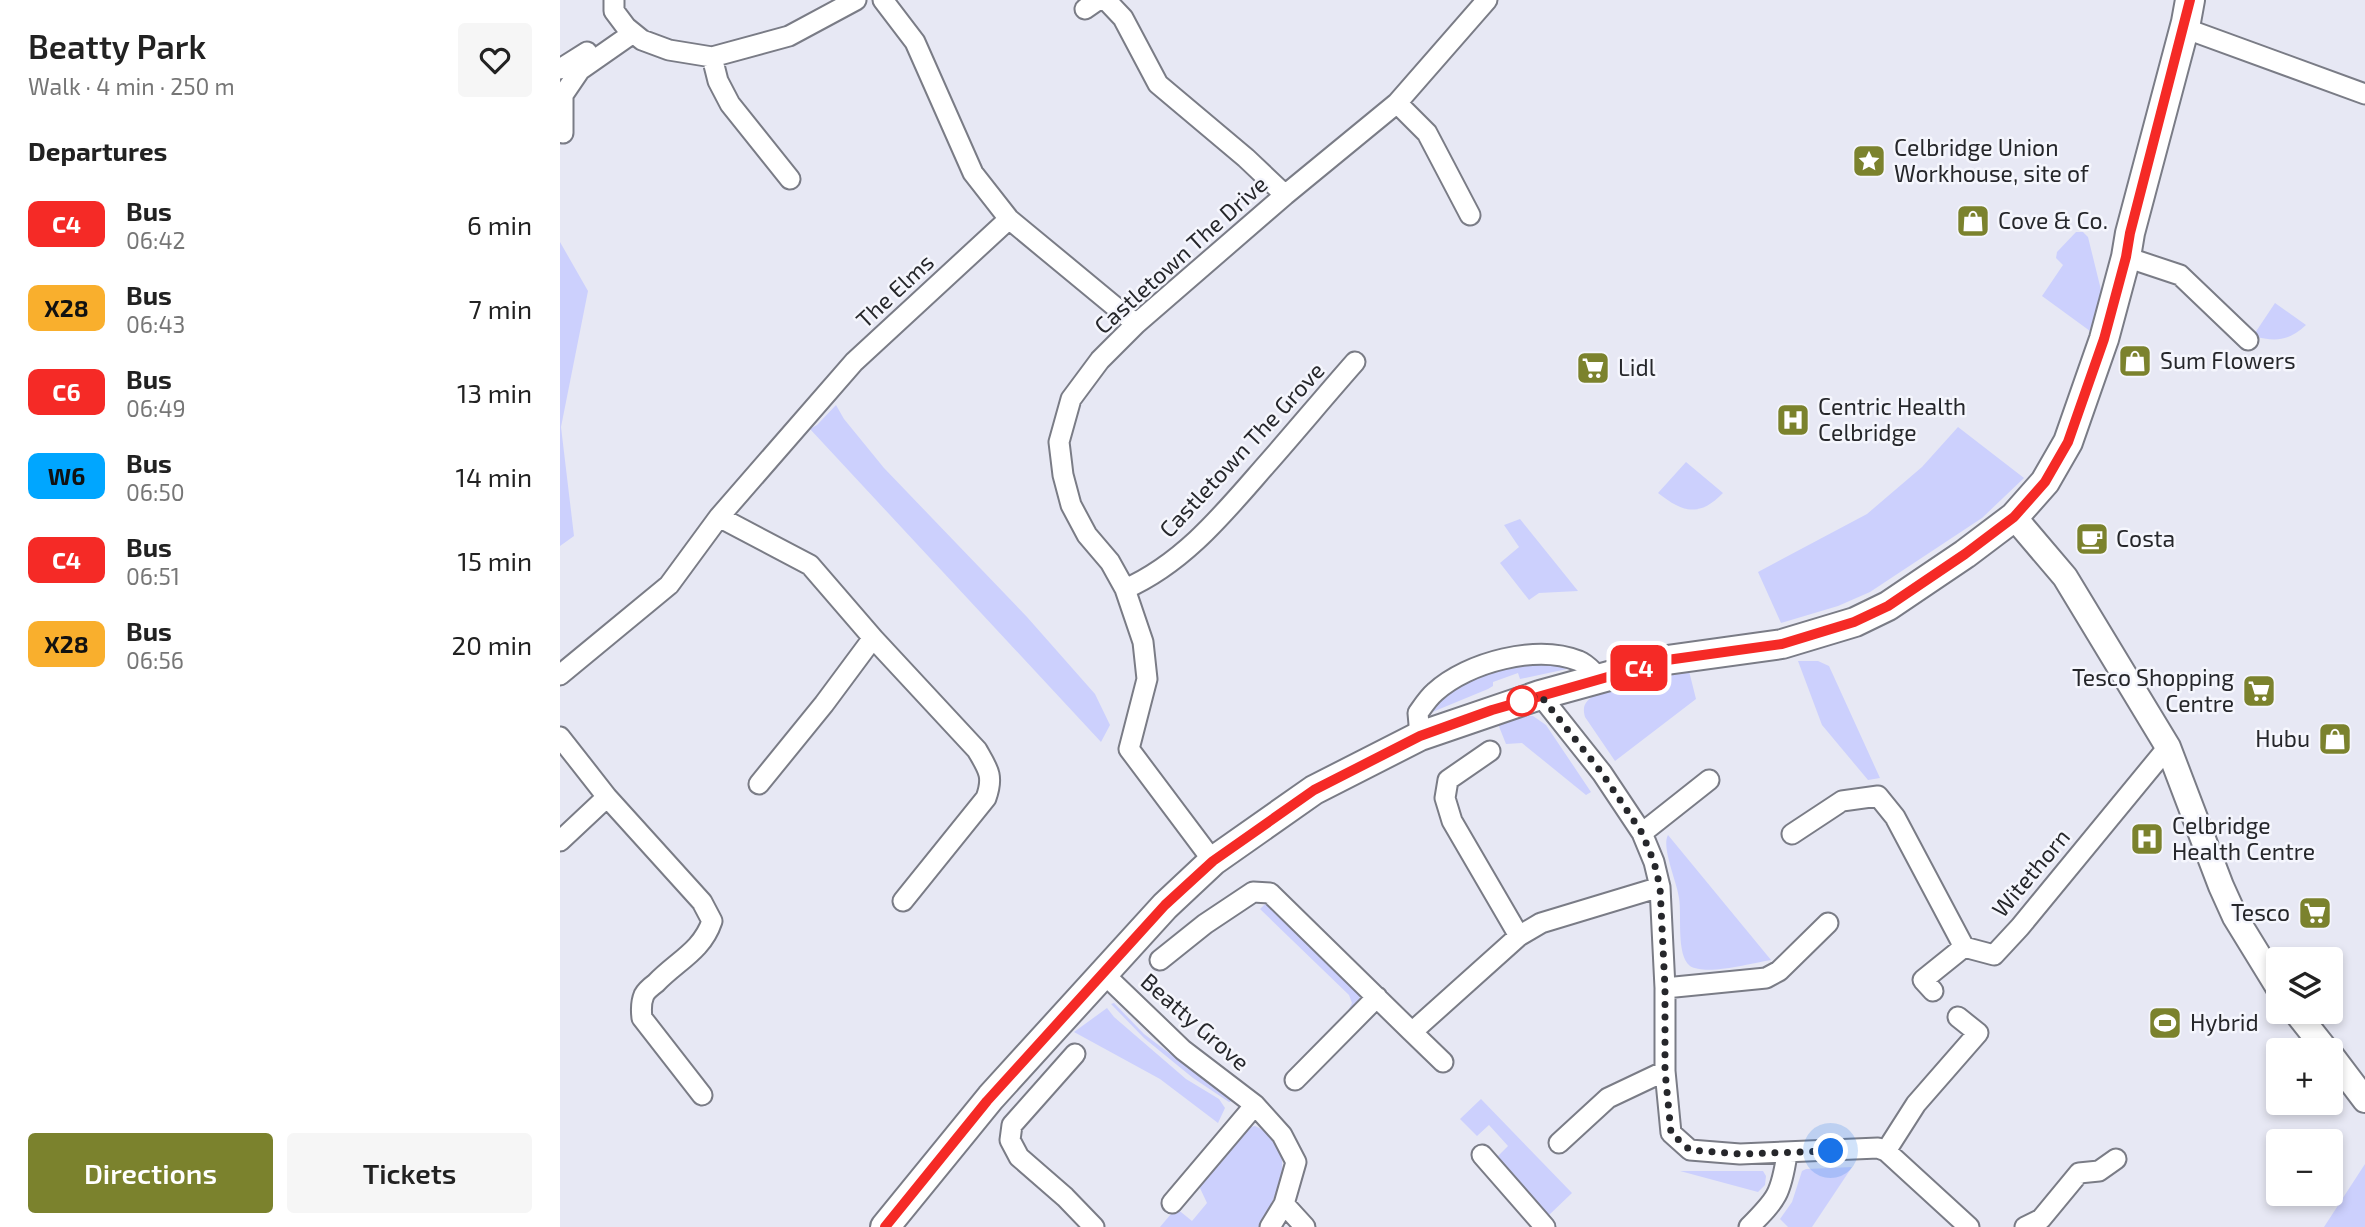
<!DOCTYPE html>
<meta charset="utf-8">
<style>
body{margin:0;font-family:"Exo 2",sans-serif;background:#f6f6f6;color:#222;height:100vh;display:flex;flex-direction:column;font-size:26px;white-space:nowrap}
*{box-sizing:border-box;margin:0}
p{font-size:23px;color:#767676}
.icon{flex:none;width:38px;height:38px;fill:none;stroke:currentColor;stroke-width:2;stroke-linecap:round;stroke-linejoin:round}
.map{position:relative;flex:1;overflow:hidden}
.sheet{display:flex;flex-direction:column;background:#fff;width:560px}
.sheet>*{flex:none}
.badge{padding:0 14px;border-radius:10px;font-size:24px;line-height:46px}
.tools{position:absolute;left:1706px;top:947px;display:grid;gap:14px}
.tools a{display:grid;place-items:center;width:77px;height:77px;border-radius:7px;background:#fff;box-shadow:0 4px 10px #0003;font-size:35px}
.you{position:absolute;width:35px;height:35px;margin:-18px;border:5px solid #fff;border-radius:50%;background:#1a73e8;box-shadow:0 0 0 10px #1a73e833}
.map>.badge{position:absolute;translate:-50% -50%;box-shadow:0 0 0 4px #fff}
h2{padding:0 28px;font-size:26px;line-height:63px}
.round{display:grid;place-items:center;flex:none;width:74px;height:74px;border-radius:7px;background:#f6f6f6}
.head{display:flex;align-items:center;justify-content:space-between;height:119px;padding:0 28px}
h1{font-size:33px;font-weight:600;line-height:52px}
.action{display:flex;gap:14px;margin-top:auto;padding:14px 28px}
.action a{flex:1;height:80px;border-radius:7px;background:#7b822d;color:#fff;font-size:28px;font-weight:600;line-height:80px;text-align:center}
.action a+a{background:#f6f6f6;color:#222}
ul{padding:0;list-style:none}
li{display:flex;align-items:center;gap:21px;height:84px;padding:0 28px}
li div{flex:1}
li b{display:block;font-size:26px}
li em{font-style:normal}
li .badge{min-width:77px;font-weight:700;text-align:center}
main{display:flex;flex:1;min-height:0}
.map>svg:first-child{display:block}
</style>
<main>
<section class="sheet">
<div class="head"><div><h1>Beatty Park</h1><p>Walk · 4 min · 250 m</p></div><a class="round"><svg class="icon" aria-label="heart" viewBox="0 0 24 24"><path d="M12 20l-8-8c-3-5 5-10 8-4 3-6 11-1 8 4z"/></svg></a></div>
<h2>Departures</h2>
<ul>
<li><span class="badge" style="background:#f52a26;color:#fff">C4</span><div><b>Bus</b><p>06:42</p></div><em>6 min</em></li>
<li><span class="badge" style="background:#f9af2d;color:#111">X28</span><div><b>Bus</b><p>06:43</p></div><em>7 min</em></li>
<li><span class="badge" style="background:#f52a26;color:#fff">C6</span><div><b>Bus</b><p>06:49</p></div><em>13 min</em></li>
<li><span class="badge" style="background:#00a6ff;color:#111">W6</span><div><b>Bus</b><p>06:50</p></div><em>14 min</em></li>
<li><span class="badge" style="background:#f52a26;color:#fff">C4</span><div><b>Bus</b><p>06:51</p></div><em>15 min</em></li>
<li><span class="badge" style="background:#f9af2d;color:#111">X28</span><div><b>Bus</b><p>06:56</p></div><em>20 min</em></li>
</ul>
<div class="action"><a>Directions</a><a>Tickets</a></div>
</section>
<div class="map">
<svg width="1805" height="1227" viewBox="0 0 1805 1227">
<rect width="100%" height="100%" fill="#e7e8f4"/>
<path fill="#ccd0fd" d="M1516,232H1523L1528,237L1542,294L1530,331L1482,296L1503,265L1496,258L1497,252Z
M0,242L28,291L1,427L14,536L0,546Z
M1715,303L1746,325C1729,341 1716,342 1693,336Z
M276,405L284,419L324,468L467,617L535,694L550,725L541,742L250,429L257,425Z
M1398,427L1464,478L1422,518L1310,592L1278,606L1221,623L1198,572L1307,514L1362,467Z
M1126,462L1163,493C1139,518 1122,512 1098,493Z
M960,519L1018,591L979,593L969,600L940,563L959,547L944,525Z
M1238,661H1258L1269,666L1320,778L1308,780L1262,725Z
M968,662L1014,666L1007,669L960,679L958,673L933,682V686L928,689L870,713C892,677 930,670 968,662Z
M1129,671L1136,699L1055,761L1025,717C1022,706 1025,702 1034,695Z
M964,716H973L986,725L1031,792L1026,795L962,743L946,744L938,724Z
M1108,835L1211,960C1192,963 1146,976 1130,966C1116,955 1122,915 1119,898C1117,882 1101,847 1108,835Z
M707,902L800,993L799,1005L785,1017L792,1003L789,995L700,909Z
M554,1003L584,1034L672,1101L669,1102L633,1078L584,1038L551,1004Z
M547,1008L554,1017L626,1079L659,1099L665,1108L658,1123L600,1079L514,1032Z
M921,1099L1012,1193L989,1215L935,1159L948,1146L929,1125L917,1136L900,1119Z
M695,1126C742,1147 718,1193 699,1227H600L616,1208L632,1221L647,1203L639,1186L686,1128Z
M1805,1164V1227H1764Z
M1292,1167L1252,1227H1228L1220,1219L1232,1202L1242,1171L1246,1169Z
M1120,1171H1203L1206,1176L1205,1185L1198,1192Z"/>
<g fill="none" stroke-linecap="round" stroke-linejoin="round">
<defs>
<path id="minor" d="M54,0V11L66,27L82,40L109,50L152,57L229,36L296,0
M323,0L355,42L413,173L449,219L576,324
M546,0L563,18L598,84L686,158L725,195
M525,9L538,0
M1624,28L1805,94
M152,57L158,81L170,104L230,179
M0,69L27,52
M837,103L867,133L910,215
M3,133V95L20,70L73,33
M1566,257L1620,275L1688,340
M159,517L250,565L313,638L417,750C428,769 434,776 426,798L343,901
M565,589C624,563 665,512 706,465C736,431 765,396 795,362
M0,675L109,585L159,517L294,362L449,219
M980,695L1042,773L1082,833L1094,862L1100,887L1105,988V1071L1111,1133L1130,1150L1180,1154L1318,1148L1326,1151L1409,1227
M860,736L858,713C863,706 868,698 875,692C908,662 977,644 1019,661C1027,664 1034,673 1040,678
M0,737L47,797L142,902L152,921C142,951 117,961 96,983C92,986 86,991 84,995C81,1002 81,1010 82,1018L142,1095
M930,751L888,780L885,798L892,821L959,936
M199,784L264,704L313,638
M1082,833L1149,780
M1232,834L1282,801L1318,796L1335,817L1404,947
M0,841L47,797
M653,861L569,749L587,679L583,642L565,589L550,562L527,535L511,505L503,475L499,442L511,399L540,360L576,324L725,195L837,103L927,0
M1404,947L1434,955L1460,927L1608,747
M600,960L645,924L693,892L710,893L852,1032L959,936L981,923L1100,887
M544,974L623,1050L695,1105L722,1135L736,1162L724,1204L710,1227
M1105,988L1206,978L1219,971L1268,923
M1373,991L1363,980L1404,947
M852,1032L883,1062
M515,1054L452,1125L450,1140L459,1157L505,1197L534,1227
M735,1080L817,997
M999,1143L1048,1098L1105,1071
M1326,1151L1356,1104L1418,1033L1398,1017
M922,1155L985,1227
M612,1203L695,1105
M724,1204L745,1227
M1189,1227C1217,1199 1221,1194 1227,1154
M1465,1227L1481,1219L1519,1173L1539,1171L1556,1159"/>
<path id="tertiary" d="M1454,517L1505,577L1608,747L1661,886L1675,917L1718,987
M1736,1012L1766,1050
M1771,1055L1805,1100"/>
<path id="secondary" d="M325,1227L431,1097L605,906L653,861L754,790L860,736L980,695L1107,660L1222,644L1295,622L1328,606L1365,581L1405,554L1454,517L1485,482L1508,442L1544,339L1566,257L1570,233L1626,22L1630,0"/>
</defs>
<use href="#minor" stroke="#7a7c86" stroke-width="23"/>
<use href="#tertiary" stroke="#7a7c86" stroke-width="28"/>
<use href="#secondary" stroke="#7a7c86" stroke-width="32"/>
<use href="#minor" stroke="#fff" stroke-width="19"/>
<use href="#tertiary" stroke="#fff" stroke-width="24"/>
<use href="#secondary" stroke="#fff" stroke-width="28"/>
</g>
<g fill="none" stroke-linecap="round" stroke-linejoin="round">
<defs>
<path id="line" d="M325,1227L427,1101L605,905L653,861L754,790L860,736L932,710L1107,660L1222,644L1294,622L1328,606L1405,554L1454,517L1485,482L1508,442L1544,339L1566,257L1570,233L1630,0"/>
</defs>
<use href="#line" stroke="#fff" stroke-width="16"/>
<use href="#line" stroke="#f52a26" stroke-width="10"/>
<path stroke="#26272b" stroke-width="7" stroke-dasharray="0 12.6" d="M962,701L980,695L1042,773L1082,833L1094,862L1100,887L1105,988V1071L1111,1133L1130,1150L1180,1154L1271,1151"/>
</g>
<defs>
<symbol id="sight-square" viewBox="-11 -11 22 22"><rect x="-9" y="-9" width="18" height="18" rx="4" fill="#7b822d" stroke="#f5f6fd"/><path d="M0-6L1.8-2.2L6-1.7L2.9 1.2L3.7 5.4L0 3.3L-3.7 5.4L-2.9 1.2L-6-1.7L-1.8-2.2Z" fill="#fff"/></symbol>
<symbol id="shop-square" viewBox="-11 -11 22 22"><rect x="-9" y="-9" width="18" height="18" rx="4" fill="#7b822d" stroke="#f5f6fd"/><path d="M-5-2.5h2.3a2.7 3.5 0 0 1 5.4 0H5L5.5 6h-11ZM-1.5-2.5h3a1.5 2.3 0 0 0-3 0Z" fill="#fff"/></symbol>
<symbol id="supermarket-square" viewBox="-11 -11 22 22"><rect x="-9" y="-9" width="18" height="18" rx="4" fill="#7b822d" stroke="#f5f6fd"/><path d="M-6-5.5h2.5l.6 2H6L4.5 2H-2.5L-4.4-4H-6ZM-1.5 3.2a1.3 1.3 0 1 0 .1 0ZM3 3.2a1.3 1.3 0 1 0 .1 0Z" fill="#fff"/></symbol>
<symbol id="hospital-square" viewBox="-11 -11 22 22"><rect x="-9" y="-9" width="18" height="18" rx="4" fill="#7b822d" stroke="#f5f6fd"/><path d="M-5-5h3v3.5h4V-5h3V5h-3V1.5h-4V5h-3Z" fill="#fff"/></symbol>
<symbol id="cafe-square" viewBox="-11 -11 22 22"><rect x="-9" y="-9" width="18" height="18" rx="4" fill="#7b822d" stroke="#f5f6fd"/><path d="M-5.5-4.5H6V0H3Q3 3.5 0 3.5H-2.5Q-5.5 3.5-5.5 0ZM3-3.2v2h1.7v-2ZM-6 4.5H4V6H-6Z" fill="#fff"/></symbol>
<symbol id="stadium-square" viewBox="-11 -11 22 22"><rect x="-9" y="-9" width="18" height="18" rx="4" fill="#7b822d" stroke="#f5f6fd"/><path d="M0-5a6.5 5 0 1 0 0 10a6.5 5 0 1 0 0-10ZM-3.5-1.8h7v3.6h-7Z" fill="#fff"/></symbol>
</defs>
<g fill-rule="evenodd">
<use href="#sight-square" x="1290" y="142" width="38" height="38"/>
<use href="#shop-square" x="1394" y="202" width="38" height="38"/>
<use href="#shop-square" x="1556" y="342" width="38" height="38"/>
<use href="#supermarket-square" x="1014" y="349" width="38" height="38"/>
<use href="#hospital-square" x="1214" y="401" width="38" height="38"/>
<use href="#cafe-square" x="1513" y="520" width="38" height="38"/>
<use href="#supermarket-square" x="1680" y="672" width="38" height="38"/>
<use href="#shop-square" x="1756" y="720" width="38" height="38"/>
<use href="#hospital-square" x="1568" y="820" width="38" height="38"/>
<use href="#supermarket-square" x="1736" y="894" width="38" height="38"/>
<use href="#stadium-square" x="1586" y="1004" width="38" height="38"/>
</g>
<circle fill="#fff" stroke="#f52a26" stroke-width="3.5" cx="962" cy="701" r="14"/>
<g text-anchor="middle" stroke-width="5" stroke-linejoin="round" paint-order="stroke">
<g font-size="23" fill="#26272b" stroke="#f5f6fd" text-anchor="start">
<text x="1334" y="156">Celbridge Union<tspan x="1334" dy="26">Workhouse, site of</tspan></text>
<text x="1438" y="229">Cove &amp; Co.</text>
<text x="1600" y="369">Sum Flowers</text>
<text x="1058" y="376">Lidl</text>
<text x="1258" y="415">Centric Health<tspan x="1258" dy="26">Celbridge</tspan></text>
<text x="1556" y="547">Costa</text>
<text x="1674" y="686" text-anchor="end">Tesco Shopping<tspan x="1674" dy="26">Centre</tspan></text>
<text x="1750" y="747" text-anchor="end">Hubu</text>
<text x="1612" y="834">Celbridge<tspan x="1612" dy="26">Health Centre</tspan></text>
<text x="1730" y="921" text-anchor="end">Tesco</text>
<text x="1630" y="1031">Hybrid</text>
</g>
<g font-size="23" fill="#26272b" stroke="#f5f6fd">
<text transform="translate(621 255) rotate(-42)" y="8">Castletown The Drive</text>
<text transform="translate(335 291) rotate(-43)" y="8">The Elms</text>
<text transform="translate(682 450) rotate(-47)" y="8">Castletown The Grove</text>
<text transform="translate(1471 873) rotate(-50)" y="8">Witethorn</text>
<text transform="translate(635 1022) rotate(41)" y="8">Beatty Grove</text>
</g>
</g>
</svg>
<div class="tools">
<a><svg class="icon" aria-label="layers" viewBox="0 0 24 24"><path d="M12 4l9 5-9 5-9-5zM3 14l9 5 9-5"/></svg></a>
<a>+</a>
<a>−</a>
</div>
<div class="you" style="left:1271px;top:1151px"></div>
<b class="badge" style="left:1079px;top:668px;background:#f52a26;color:#fff">C4</b>
</div>
</main>
